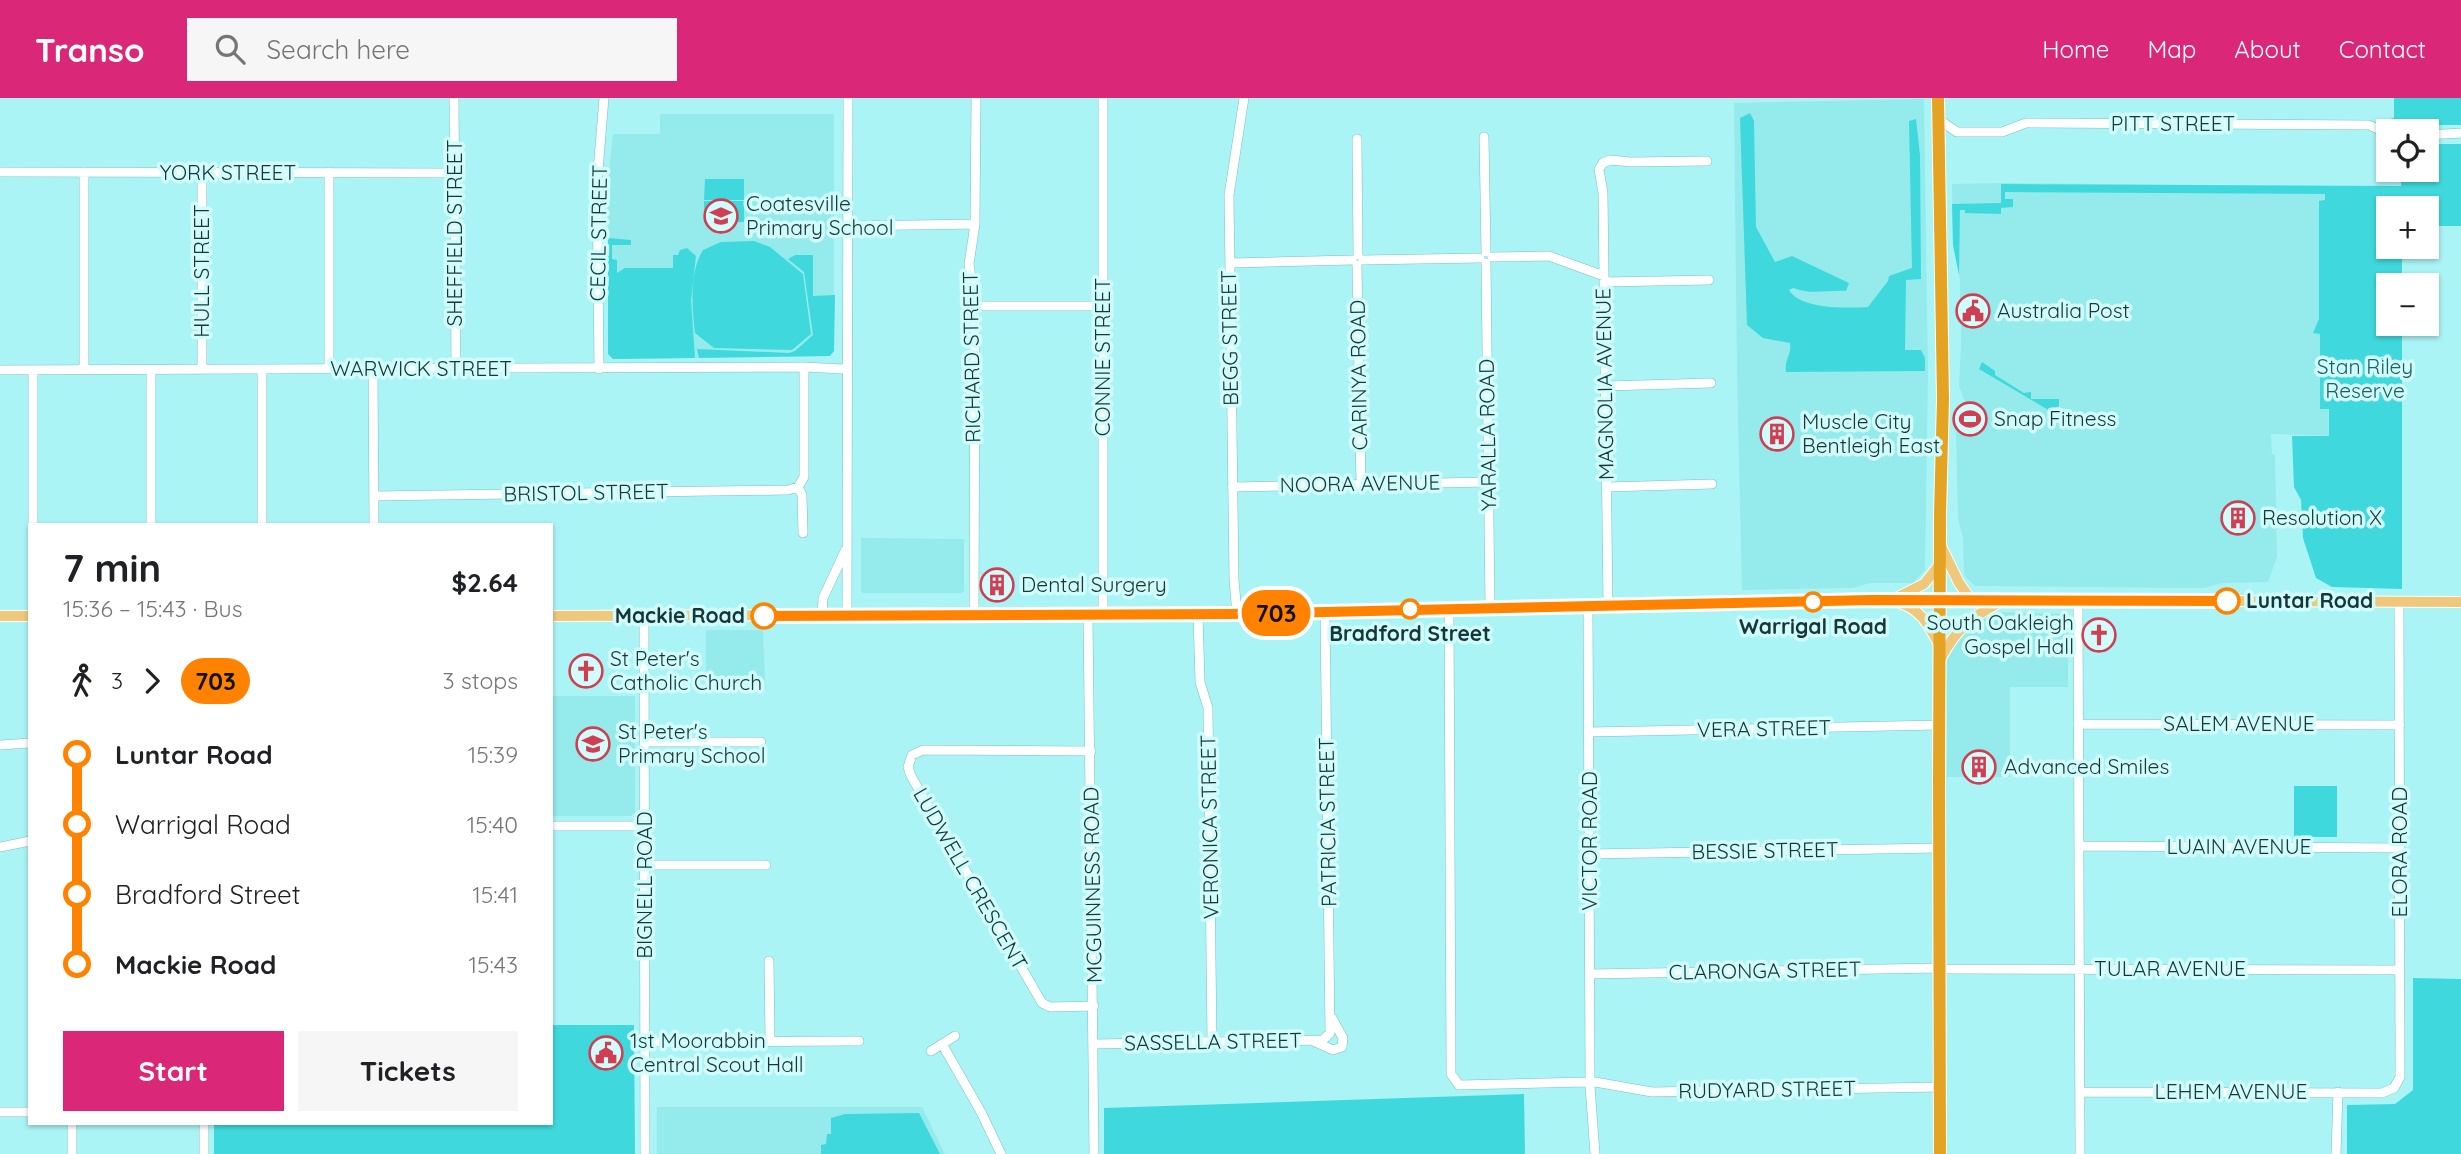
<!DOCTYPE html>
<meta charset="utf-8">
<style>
body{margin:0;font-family:Quicksand,sans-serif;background:#f6f6f6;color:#202124;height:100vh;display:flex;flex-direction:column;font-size:26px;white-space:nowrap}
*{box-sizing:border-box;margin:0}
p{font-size:23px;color:#757577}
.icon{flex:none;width:38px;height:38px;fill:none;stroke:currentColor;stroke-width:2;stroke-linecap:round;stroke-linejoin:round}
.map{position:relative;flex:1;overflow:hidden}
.panel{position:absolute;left:28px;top:425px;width:525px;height:602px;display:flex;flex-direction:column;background:#fff;border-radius:0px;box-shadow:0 2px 5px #0004}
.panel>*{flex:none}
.badge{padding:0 14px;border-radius:23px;font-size:24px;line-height:46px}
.tools{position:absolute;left:2376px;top:21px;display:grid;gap:14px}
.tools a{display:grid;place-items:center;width:63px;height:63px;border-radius:0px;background:#fff;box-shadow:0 2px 5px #0004;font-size:35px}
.map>.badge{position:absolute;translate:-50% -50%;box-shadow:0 0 0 4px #fff}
.legs{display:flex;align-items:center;gap:10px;height:77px;padding:0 35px;font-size:23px}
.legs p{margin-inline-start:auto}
.overview{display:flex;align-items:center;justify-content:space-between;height:119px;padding:0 35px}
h1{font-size:38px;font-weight:700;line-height:52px}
.cta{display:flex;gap:14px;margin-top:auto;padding:14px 35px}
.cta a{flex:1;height:80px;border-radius:0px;background:#db2777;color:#fff;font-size:28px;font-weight:700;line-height:80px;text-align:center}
.cta a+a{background:#f6f6f6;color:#202124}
ul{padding:0 35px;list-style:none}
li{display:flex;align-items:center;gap:24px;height:70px;font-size:26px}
li i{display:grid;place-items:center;width:10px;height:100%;margin:0 9px;background:currentColor}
li i::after{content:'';width:18px;height:18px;margin:-9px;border:5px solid;border-radius:50%;background:#fff}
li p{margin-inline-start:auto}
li:first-child i{background:linear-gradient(#0000 50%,currentColor 0)}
li:last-child i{background:linear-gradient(currentColor 50%,#0000 0)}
header{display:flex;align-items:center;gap:42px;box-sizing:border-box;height:98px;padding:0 35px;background:#db2777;color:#fff}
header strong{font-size:33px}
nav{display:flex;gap:38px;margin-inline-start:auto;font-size:24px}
.search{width:490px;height:63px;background:#f6f6f6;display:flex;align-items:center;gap:18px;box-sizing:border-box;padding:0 24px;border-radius:0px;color:#757577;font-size:26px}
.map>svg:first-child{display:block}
</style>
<header>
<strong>Transo</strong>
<div class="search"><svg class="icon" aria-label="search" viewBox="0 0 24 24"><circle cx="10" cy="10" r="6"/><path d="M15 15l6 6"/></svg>Search here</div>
<nav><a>Home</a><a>Map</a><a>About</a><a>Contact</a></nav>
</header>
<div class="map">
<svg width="2461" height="1056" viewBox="0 0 2461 1056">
<rect width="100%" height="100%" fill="#abf4f6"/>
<path fill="#95eaec" d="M1924,1L1928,275L1925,472L1913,485H1870L1853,490L1742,492L1737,278L1734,5Z
M660,16H834V253L830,258L613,261L608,256V82L613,36H660Z
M2004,85L2325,88L2329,338L2271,336L2272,356L2275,357L2277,459L2268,484L2222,485L2204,490H2186L1975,488L1964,477L1963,439L1958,421L1956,334L1958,316L1966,307L1959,288L1961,245L1960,182L1953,147L1952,86Z
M861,440L964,441V493L962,495H863L861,493Z
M1999,514L2068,516V589H2010V679H1947V557L1965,529L1983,519Z
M706,532H763L765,582H706Z
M551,598H635V714L631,718H551Z
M657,1009H922L945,1056H657Z"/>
<path fill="#3fd9dd" d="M2394,0H2461V27H2394L2390,21L2394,20Z
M1750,15L1754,23L1756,129L1775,164L1792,158L1849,185L1846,193C1826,192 1811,197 1793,190L1789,192C1801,212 1847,210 1868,209L1888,183L1889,178L1912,170L1909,23L1916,21L1920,57L1921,181L1906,182L1905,252H1921L1925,260V273L1786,274C1784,261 1792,257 1790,245L1763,240L1747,227L1740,20Z
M2427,46H2461V128H2427V110H2389V149H2402V187H2389V226H2402V491L2332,489L2316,480L2303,440L2301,402L2294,389L2292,338H2329V311H2320V236L2313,235L2319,221V103L2325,102V96L2005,94V101H2013V109L2001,110V116L1965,115V112H1960L1959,177L1953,147L1952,106L2001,105V86L2401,88V72H2427Z
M705,81H744V102H704Z
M704,103H744V124H704Z
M608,140L631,142V147H612V161L617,162V175L625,170H673V157H678L680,152L687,150L696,158L691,202L695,260L613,261L608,256Z
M754,143L770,149L803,176L811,236L792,252L714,250L695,235C692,210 689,174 703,152L721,144Z
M795,157H813V198L835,197L834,253L830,258L699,260L697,251L789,255L795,253L813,237L804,174L788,161Z
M1982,264L1995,273V277L2024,295L2031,294V301H2059V308L2050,313L1979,271Z
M2294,688H2337V739H2294Z
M2413,880L2461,881V1056H2347V1007L2395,1006L2413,992Z
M551,927H634L635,1056H214V1026H551Z
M1524,996L1525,1056H1104V1010Z
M919,1015L940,1056H821V1047L826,1046L827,1036H831V1020L845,1016Z"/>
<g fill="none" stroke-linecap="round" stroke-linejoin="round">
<defs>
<path id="minor" d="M454,0L456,271
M1938,21L1957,34H2002L2026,25L2369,27L2389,36
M2427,37L2461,35
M1484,39L1486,154
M1357,41L1358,157
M0,74L455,75
M84,74V271
M848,128L975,126
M1492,159L1549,158L1604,178
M1363,162L1480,160
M1230,165L1352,162
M1486,165L1490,510
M1357,167L1361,387
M1604,184L1709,182
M975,208H1103
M202,271V75
M262,271V427
M329,271V74
M373,271L374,427
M599,271L597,85L604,0
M0,272L804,269L842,271L847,269
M33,272V427
M151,272V427
M1606,288L1711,285
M1232,389L1489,384
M1607,389L1712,386
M374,398L788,392L798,389
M803,435L802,397L798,389L804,379V269
M2078,503L2080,1056
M1588,508L1590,979
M1608,508L1603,95L1599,71L1603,65L1610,62L1631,64L1707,63
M1449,510L1451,976L1459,987L1586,984
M1198,516L1200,584L1208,610L1212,943
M1237,516L1234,482L1229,97L1244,0
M1088,517L1094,1056
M1103,517V0
M644,518L645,1056
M822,518L823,500L846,451
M847,518L848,0
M974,518L975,208L969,166L975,126L976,0
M2078,626L2400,627
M1589,634L1940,627
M645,644H761
M0,647L30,645
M1091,653L923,652L912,657L908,669L911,678L1042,905L1050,909L1094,908
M551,728H645
M2079,748L2400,750
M0,749L30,743
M1590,756L1939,750
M645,767H766
M769,863L770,942
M1940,871L2400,872
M1590,876L1939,870
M955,938L942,946L981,1014L1001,1056
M1313,943L1333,952L1342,949L1343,940L1332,920
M645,944L859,943
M1094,946L1323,942L1330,935L1325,514
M931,953L942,946
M1595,984L1652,994L1940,989
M1590,988L1595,1056
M2080,994L2382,995L2394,990L2400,979L2399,504
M0,1014H30
M72,1026V1056
M204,1026V1056
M2336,1056L2338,994"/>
<path id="major" d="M1941,448L1959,485L1971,502
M1896,500L1924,486L1940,466
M1900,505C1922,512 1929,528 1940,548
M0,518H30
M551,518L1198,516L1941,502L2461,504
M1941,560C1957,530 1970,520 2000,504"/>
<path id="highway" d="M1938,0L1943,301L1940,416L1939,683L1940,1056"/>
</defs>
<use href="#minor" stroke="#78c1c2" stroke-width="10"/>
<use href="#major" stroke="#fff" stroke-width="12"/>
<use href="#highway" stroke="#fff" stroke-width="14"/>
<use href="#minor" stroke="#fff" stroke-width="9"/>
<use href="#major" stroke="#efc87b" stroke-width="10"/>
<use href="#highway" stroke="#e5a323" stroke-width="12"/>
</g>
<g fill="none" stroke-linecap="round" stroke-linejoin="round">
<defs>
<path id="line-1" d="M764,518L1231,516L1872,502L2227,503"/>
</defs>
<use href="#line-1" stroke="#fff" stroke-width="16"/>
<use href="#line-1" stroke="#ff8200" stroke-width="10"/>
</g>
<defs>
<symbol id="school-ring" viewBox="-11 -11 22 22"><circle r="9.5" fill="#d1fcfc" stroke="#cf3e51" stroke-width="1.5"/><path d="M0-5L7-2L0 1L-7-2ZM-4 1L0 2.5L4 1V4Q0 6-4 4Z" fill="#cf3e51"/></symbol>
<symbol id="civic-ring" viewBox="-11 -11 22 22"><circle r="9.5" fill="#d1fcfc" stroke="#cf3e51" stroke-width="1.5"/><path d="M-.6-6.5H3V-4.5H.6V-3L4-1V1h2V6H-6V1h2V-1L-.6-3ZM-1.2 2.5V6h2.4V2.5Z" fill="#cf3e51"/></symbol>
<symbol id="stadium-ring" viewBox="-11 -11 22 22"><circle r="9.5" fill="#d1fcfc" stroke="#cf3e51" stroke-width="1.5"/><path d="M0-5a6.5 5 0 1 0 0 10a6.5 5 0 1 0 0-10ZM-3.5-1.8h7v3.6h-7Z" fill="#cf3e51"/></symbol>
<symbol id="building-ring" viewBox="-11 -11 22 22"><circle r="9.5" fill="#d1fcfc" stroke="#cf3e51" stroke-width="1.5"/><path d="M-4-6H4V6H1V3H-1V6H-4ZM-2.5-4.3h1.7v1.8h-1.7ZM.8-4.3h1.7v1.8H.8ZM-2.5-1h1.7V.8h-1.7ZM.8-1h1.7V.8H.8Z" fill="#cf3e51"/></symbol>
<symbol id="church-ring" viewBox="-11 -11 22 22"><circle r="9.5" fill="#d1fcfc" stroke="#cf3e51" stroke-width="1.5"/><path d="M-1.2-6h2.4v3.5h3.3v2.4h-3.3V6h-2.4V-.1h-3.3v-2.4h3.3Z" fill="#cf3e51"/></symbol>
</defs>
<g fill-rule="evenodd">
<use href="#school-ring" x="702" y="99" width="38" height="38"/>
<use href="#civic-ring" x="1954" y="194" width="38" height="38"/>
<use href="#stadium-ring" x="1951" y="302" width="38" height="38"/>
<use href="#building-ring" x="1758" y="317" width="38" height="38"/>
<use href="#building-ring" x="2219" y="401" width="38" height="38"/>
<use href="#building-ring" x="978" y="468" width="38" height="38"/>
<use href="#church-ring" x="2080" y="518" width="38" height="38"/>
<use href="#church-ring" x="567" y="554" width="38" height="38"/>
<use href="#school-ring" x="574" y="627" width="38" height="38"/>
<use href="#building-ring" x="1960" y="650" width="38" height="38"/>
<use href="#civic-ring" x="587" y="936" width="38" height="38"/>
</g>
<g fill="#fff" stroke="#ff8200" stroke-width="3.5">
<circle cx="2227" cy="503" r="12"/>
<circle cx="1813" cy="504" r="9"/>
<circle cx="1410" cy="511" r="9"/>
<circle cx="764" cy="518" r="12"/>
</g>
<g text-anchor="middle" stroke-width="7" stroke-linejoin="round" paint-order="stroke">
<g font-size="21" fill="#173637" stroke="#d1fcfc">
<text x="2173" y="33">PITT STREET</text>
<text x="228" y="82">YORK STREET</text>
<text transform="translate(455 135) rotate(-90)" y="7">SHEFFIELD STREET</text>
<text transform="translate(599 135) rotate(-89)" y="7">CECIL STREET</text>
<text transform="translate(202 173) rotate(-90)" y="7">HULL STREET</text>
<text transform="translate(1230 240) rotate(-91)" y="7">BEGG STREET</text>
<text transform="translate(972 259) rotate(-91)" y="7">RICHARD STREET</text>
<text transform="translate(1103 259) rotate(-90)" y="7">CONNIE STREET</text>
<text x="421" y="278">WARWICK STREET</text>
<text transform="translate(1359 277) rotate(-91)" y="7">CARINYA ROAD</text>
<text transform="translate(1605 286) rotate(-91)" y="7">MAGNOLIA AVENUE</text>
<text transform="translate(1488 337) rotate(-91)" y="7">YARALLA ROAD</text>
<text transform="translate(1360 386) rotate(-1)" y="7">NOORA AVENUE</text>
<text transform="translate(586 395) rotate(-1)" y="7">BRISTOL STREET</text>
<text x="2239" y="633">SALEM AVENUE</text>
<text transform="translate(1764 631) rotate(-1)" y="7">VERA STREET</text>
<text transform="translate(1328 724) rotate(-91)" y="7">PATRICIA STREET</text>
<text transform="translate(1210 729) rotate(-91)" y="7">VERONICA STREET</text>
<text transform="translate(1590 743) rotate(-90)" y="7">VICTOR ROAD</text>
<text x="2239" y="756">LUAIN AVENUE</text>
<text transform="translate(1765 753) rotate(-1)" y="7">BESSIE STREET</text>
<text transform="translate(2400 754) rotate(-90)" y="7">ELORA ROAD</text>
<text transform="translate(970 781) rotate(60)" y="7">LUDWELL CRESCENT</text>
<text transform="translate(645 787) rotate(-90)" y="7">BIGNELL ROAD</text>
<text transform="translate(1093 787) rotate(-91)" y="7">MCGUINNESS ROAD</text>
<text x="2170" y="878">TULAR AVENUE</text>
<text transform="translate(1765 873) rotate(-1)" y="7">CLARONGA STREET</text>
<text transform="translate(1213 944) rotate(-1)" y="7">SASSELLA STREET</text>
<text transform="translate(1767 992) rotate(-1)" y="7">RUDYARD STREET</text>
<text x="2231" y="1001">LEHEM AVENUE</text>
</g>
<g font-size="21" fill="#173637" stroke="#d1fcfc" text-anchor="start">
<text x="746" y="113">Coatesville<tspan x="746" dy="24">Primary School</tspan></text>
<text x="1997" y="220">Australia Post</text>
<text x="1994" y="328">Snap Fitness</text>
<text x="1802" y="331">Muscle City<tspan x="1802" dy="24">Bentleigh East</tspan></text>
<text x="2262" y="427">Resolution X</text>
<text x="1021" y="494">Dental Surgery</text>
<text x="2074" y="532" text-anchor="end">South Oakleigh<tspan x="2074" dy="24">Gospel Hall</tspan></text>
<text x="610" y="568">St Peter's<tspan x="610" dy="24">Catholic Church</tspan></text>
<text x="618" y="641">St Peter's<tspan x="618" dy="24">Primary School</tspan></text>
<text x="2004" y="676">Advanced Smiles</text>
<text x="630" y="950">1st Moorabbin<tspan x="630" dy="24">Central Scout Hall</tspan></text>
</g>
<g font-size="21" fill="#1b6162" stroke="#d1fcfc">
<text x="2365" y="276">Stan Riley<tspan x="2365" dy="24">Reserve</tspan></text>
</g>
<g font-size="21" font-weight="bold" fill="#173637" stroke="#d1fcfc">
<text x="2246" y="510" text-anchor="start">Luntar Road</text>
<text x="745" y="525" text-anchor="end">Mackie Road</text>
<text x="1813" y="536">Warrigal Road</text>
<text x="1410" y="543">Bradford Street</text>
</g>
</g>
</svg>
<div class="tools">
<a><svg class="icon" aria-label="locate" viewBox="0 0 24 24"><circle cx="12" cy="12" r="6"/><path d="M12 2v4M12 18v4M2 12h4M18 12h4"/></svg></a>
<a>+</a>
<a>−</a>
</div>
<b class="badge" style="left:1276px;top:515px;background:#ff8200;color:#111">703</b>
<section class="panel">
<div class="overview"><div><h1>7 min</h1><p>15:36 – 15:43 · Bus</p></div><b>$2.64</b></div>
<div class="legs"><svg class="icon" aria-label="walk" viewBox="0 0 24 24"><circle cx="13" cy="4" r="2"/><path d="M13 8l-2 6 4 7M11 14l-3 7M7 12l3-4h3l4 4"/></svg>3<svg class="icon" aria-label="forward" viewBox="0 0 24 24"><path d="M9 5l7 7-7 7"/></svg><b class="badge" style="background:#ff8200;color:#111">703</b><p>3 stops</p></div>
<ul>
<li><i style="color:#ff8200"></i><b>Luntar Road</b><p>15:39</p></li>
<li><i style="color:#ff8200"></i><span>Warrigal Road</span><p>15:40</p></li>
<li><i style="color:#ff8200"></i><span>Bradford Street</span><p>15:41</p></li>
<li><i style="color:#ff8200"></i><b>Mackie Road</b><p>15:43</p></li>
</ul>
<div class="cta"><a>Start</a><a>Tickets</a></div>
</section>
</div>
